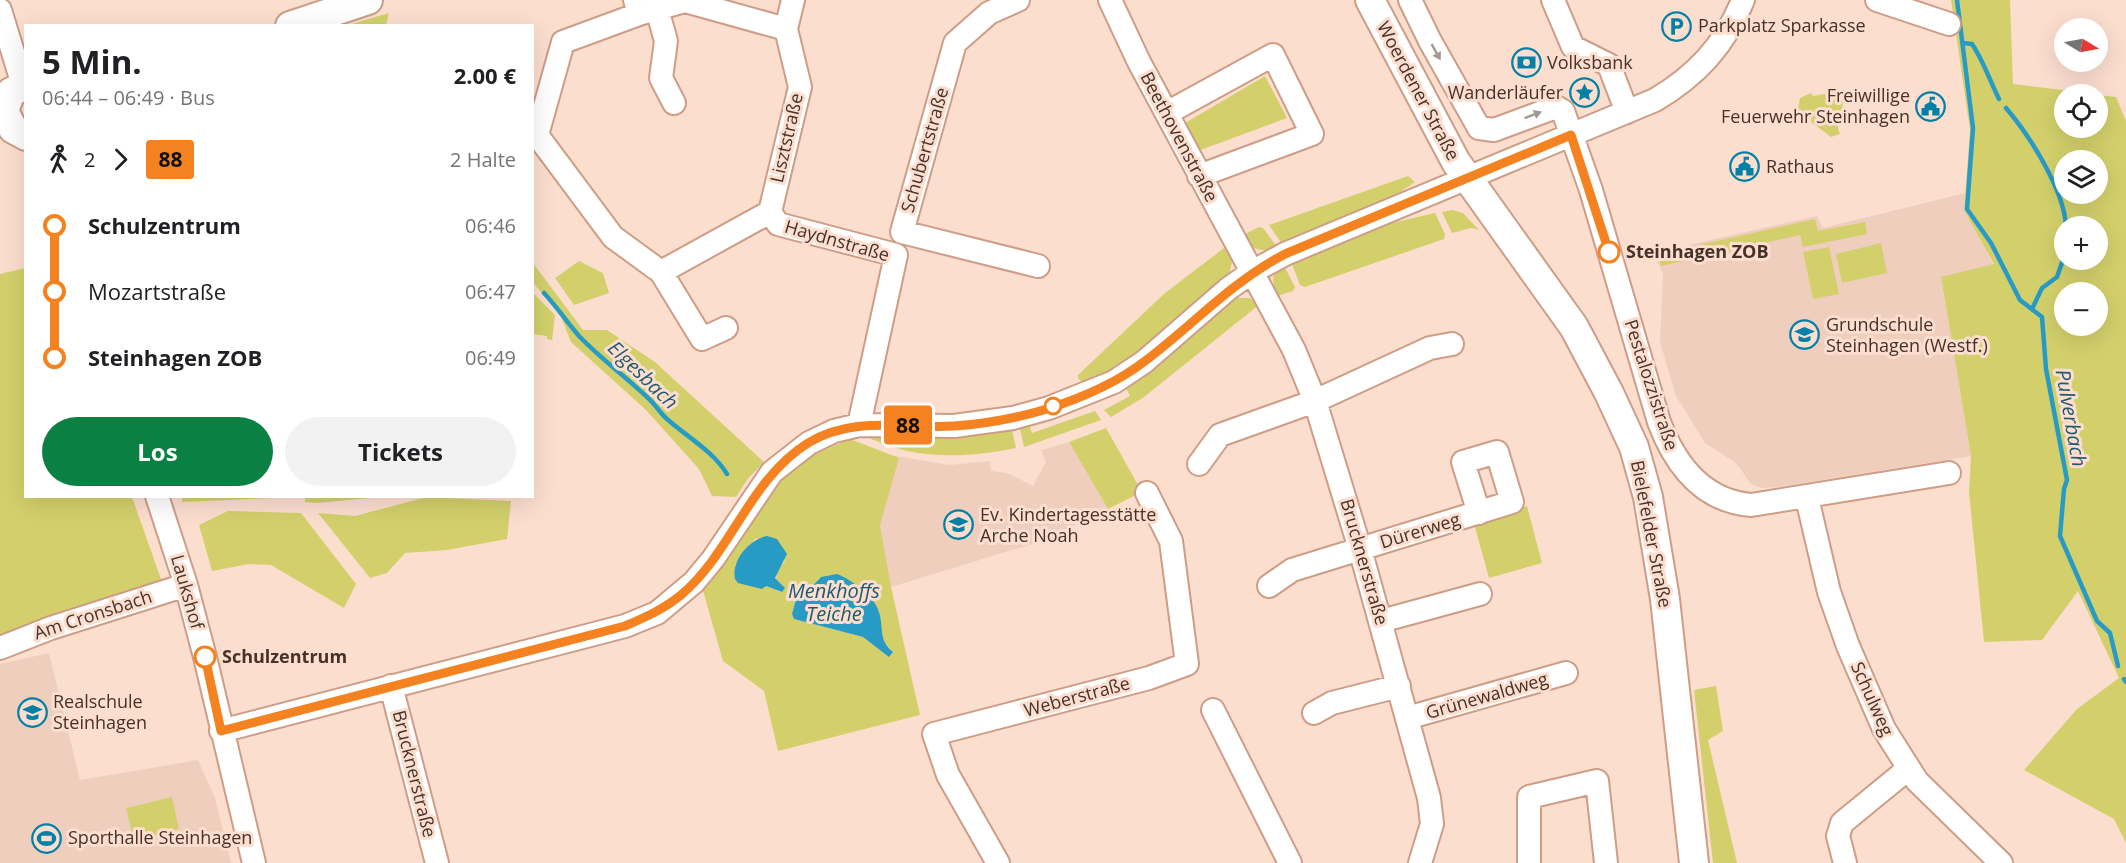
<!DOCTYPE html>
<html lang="de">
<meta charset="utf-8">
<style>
body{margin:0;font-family:"Open Sans",sans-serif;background:#f2f2f2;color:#202124;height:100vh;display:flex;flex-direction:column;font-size:22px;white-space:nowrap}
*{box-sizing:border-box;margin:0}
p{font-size:20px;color:#757577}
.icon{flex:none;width:33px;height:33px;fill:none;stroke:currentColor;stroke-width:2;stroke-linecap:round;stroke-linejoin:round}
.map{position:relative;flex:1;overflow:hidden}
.details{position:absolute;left:24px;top:24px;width:510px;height:474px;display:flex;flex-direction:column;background:#fff;border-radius:0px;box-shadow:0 6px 24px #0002}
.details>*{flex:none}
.badge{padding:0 12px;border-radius:4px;font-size:21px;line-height:39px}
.needle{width:39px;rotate:100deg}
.tools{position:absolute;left:2054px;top:18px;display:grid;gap:12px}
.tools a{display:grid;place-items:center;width:54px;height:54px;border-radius:50%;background:#fff;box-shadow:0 6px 24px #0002;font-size:30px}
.map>.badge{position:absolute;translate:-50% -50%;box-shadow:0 0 0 3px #fff}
.legs{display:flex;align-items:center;gap:9px;height:66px;padding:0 18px;font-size:20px}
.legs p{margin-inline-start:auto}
.overview{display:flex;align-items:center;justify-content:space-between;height:102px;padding:0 18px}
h1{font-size:33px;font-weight:700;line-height:45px}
.button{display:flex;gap:12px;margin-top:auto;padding:12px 18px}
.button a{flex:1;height:69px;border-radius:36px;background:#0b8043;color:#fff;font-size:24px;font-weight:700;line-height:69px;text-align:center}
.button a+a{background:#f2f2f2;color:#202124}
ul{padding:0 18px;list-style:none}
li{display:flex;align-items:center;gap:21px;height:66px;font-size:22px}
li i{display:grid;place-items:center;width:9px;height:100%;margin:0 8px;background:currentColor}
li i::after{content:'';width:15px;height:15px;margin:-8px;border:4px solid;border-radius:50%;background:#fff}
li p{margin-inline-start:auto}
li:first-child i{background:linear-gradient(#0000 50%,currentColor 0)}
li:last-child i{background:linear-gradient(currentColor 50%,#0000 0)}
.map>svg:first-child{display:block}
</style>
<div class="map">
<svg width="2126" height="863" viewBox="0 0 2126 863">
<rect width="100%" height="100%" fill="#fcdecf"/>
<path fill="#f0cebd" d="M1965,193L1964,211L1994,265L1941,278L1971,456L1778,487L1761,488L1751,484L1736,463L1705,443L1676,396L1660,342L1663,274L1653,253L1817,216L1823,228Z
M1069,442L1108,509L1042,541L891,587L873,561L859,450L949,465L990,461L991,471L1007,473L1033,486L1046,462L1041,450Z
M49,653L80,780L198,760L215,798L231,863H0V664Z"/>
<path fill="#d3d06c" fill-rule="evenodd" d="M1951,0H2010L2013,84L2094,94H2064V128H2097V95L2116,97L2126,121V843L2114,819L2024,770L2077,709L2119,678L2078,591L2042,640L1984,642L1969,492L1971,456L1941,277L1994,264L1964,211L1970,130ZM2064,160H2097V194H2064ZM2064,226H2097V260H2064ZM2064,292H2097V326H2064Z
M389,13L386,25H348Z
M1265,76L1287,118L1198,151L1185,123Z
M1846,90L1838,128L1840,134L1831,137L1811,122L1812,115L1810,113L1806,114L1798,108L1800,98L1811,93L1813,96Z
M1408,176L1415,182L1382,204L1282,244L1269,225Z
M1452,210L1463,213L1479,230L1471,228L1452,233L1442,212Z
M1435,213L1445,234L1444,239L1305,287L1300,285L1290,259L1374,227Z
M1815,219L1818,231L1865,222L1867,234L1803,247L1800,235L1661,266L1659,254Z
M1259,227L1263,228L1277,247C1260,253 1252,250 1241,236Z
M1881,243L1887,273L1842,283L1836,254Z
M1228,245L1233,257L1229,276L1152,343L1113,370L1085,385L1078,378V375L1165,293Z
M1829,247L1839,294L1813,299L1803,252Z
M579,261L603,273L609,293L574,305L555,278Z
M533,263L583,330H607L655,362L764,462L747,480L736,497L712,496L699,469L646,410L571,342L559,312L533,283Z
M1283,264L1295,287L1293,291L1274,297L1273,276Z
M25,268L26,496L132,497L162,582L0,640V274Z
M533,293L555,315L552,340L547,339V336L533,334Z
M1236,298H1249L1260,304L1144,397L1111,417L1104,410L1130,396L1123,383Z
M1095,411L1101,420L1024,447L1019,424L1028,422L1032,433Z
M1007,427L1012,430L1016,448C963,459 910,460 861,434Z
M1106,428L1142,492L1108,509L1069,442Z
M850,439L899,458L880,525L891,587L920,715L778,751L764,691L723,661L702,587L781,478L808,457ZM756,538L785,561C774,574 774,577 781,592L766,586L735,565ZM821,577L879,611L882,640L892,652L890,657L863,637L794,619L792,614L796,605L794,600L797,597L803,596Z
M297,497L182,502V496Z
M305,497L380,496V497L317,503L305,502Z
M427,497L511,501L507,539L447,550L405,553L387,573L370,578L318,513L355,516Z
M1527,506L1542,563L1489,578L1473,520Z
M228,511L301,513L356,584L344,608L271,565L249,564L212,571L199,525Z
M1716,686L1723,731L1708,740L1737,863H1713L1694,690Z
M172,797L179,829L134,840L126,808Z"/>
<path fill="#289bc4" d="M767,536L777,539L787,554L775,578L785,588L782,592L766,586L762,589L738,583L735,579C731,560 750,539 767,536Z
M837,574C851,579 875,597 879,612C884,628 878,640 893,652L889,657L863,637L794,619L792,614L797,596H803L821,577Z"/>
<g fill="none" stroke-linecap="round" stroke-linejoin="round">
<path stroke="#289bc4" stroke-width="4.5" d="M1957,0L1973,128L1967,209L1991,243L2020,300L2042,317L2046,369L2067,480L2064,489L2060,536L2097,621L2110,633L2118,666
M1963,43L1972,44C1983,60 1990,81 1999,99
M2006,108C2030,136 2064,190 2066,226
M544,293C557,307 567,322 579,336C601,359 626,377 648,398C655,404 660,413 667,419C686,436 713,451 727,474
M2032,309L2042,288L2057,277L2064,257
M2124,679L2126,682"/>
<defs>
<path id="minor" d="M635,0L639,14L563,42L537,135L613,237L661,272
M1018,0L989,13L955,43L902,232L1038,266
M1110,0L1139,62L1294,350L1315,401L1360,549L1429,798L1432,824L1420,863
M1410,0L1430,41L1479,128L1494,130L1556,107L1563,111L1591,190L1659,422C1675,464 1702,501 1751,505L1949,473
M1553,0L1573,47L1609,65L1627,112
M1877,0L1949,24
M657,9L666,41L661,78L674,103
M0,10L23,85
M639,14L685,1L786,29
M1167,113L1273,55L1312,134L1199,176
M770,212L800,87L786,29L793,0
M726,328L702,339L661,272L770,212L778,224L896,255L859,425
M1199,464L1220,435L1315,401L1430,348L1452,344
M157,496L186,585L205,657L254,863
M1807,498L1829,592L1848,646L1884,729L1917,781L2001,863
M1269,586L1292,570L1512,502L1497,452L1463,462L1479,513
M1381,621L1480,594
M0,648L51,628L186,585
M391,686L437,863
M1213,710L1290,863
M1314,713L1332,703L1399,686
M1407,718L1566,673
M221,731L625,626L657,613L694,582L713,559L772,472L809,443L834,431L859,425L954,426L1013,418L1049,408L1114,382L1144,362L1228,289L1252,272L1285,254L1655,100C1696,76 1725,45 1743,0
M998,863L948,775L934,734L1149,678L1187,664L1171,541L1147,493
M1529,863V797L1597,781L1606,863
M1845,863L1838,836L1842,823L1908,769"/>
<path id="major" d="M1370,0L1456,162L1574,327L1609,393L1634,447L1648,497L1665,599L1694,863
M290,26L368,0
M26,85L11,92L4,111L13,129L26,136"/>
</defs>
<use href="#minor" stroke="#cd9d86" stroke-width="26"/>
<use href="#major" stroke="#cd9d86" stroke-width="32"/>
<use href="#minor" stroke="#fff" stroke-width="22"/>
<use href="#major" stroke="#fff" stroke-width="28"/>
</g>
<defs><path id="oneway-solid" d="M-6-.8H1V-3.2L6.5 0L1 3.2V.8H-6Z" transform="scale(1.5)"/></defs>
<g fill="#a29894">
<use href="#oneway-solid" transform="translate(1436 52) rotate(61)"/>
<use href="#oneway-solid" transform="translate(1533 115) rotate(-21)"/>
</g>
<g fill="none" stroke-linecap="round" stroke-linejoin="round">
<defs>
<path id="line-1" d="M205,657L221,731L625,626C646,617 664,609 681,595C732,552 749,480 808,443C853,415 904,429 954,426C985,424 1017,418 1047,409C1081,398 1117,383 1145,361C1193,325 1230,283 1285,254L1571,135L1609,252"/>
</defs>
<use href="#line-1" stroke="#fff" stroke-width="14"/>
<use href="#line-1" stroke="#f58220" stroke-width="9"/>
</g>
<defs>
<symbol id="parking-ring" viewBox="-11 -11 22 22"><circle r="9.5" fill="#fcdecf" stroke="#0380a6" stroke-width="1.5"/><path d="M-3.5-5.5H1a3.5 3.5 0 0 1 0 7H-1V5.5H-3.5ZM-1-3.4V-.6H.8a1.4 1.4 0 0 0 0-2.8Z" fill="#0380a6"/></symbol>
<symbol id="bank-ring" viewBox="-11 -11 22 22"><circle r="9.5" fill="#fcdecf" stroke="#0380a6" stroke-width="1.5"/><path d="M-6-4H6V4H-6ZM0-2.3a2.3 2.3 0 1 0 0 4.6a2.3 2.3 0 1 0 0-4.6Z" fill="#0380a6"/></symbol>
<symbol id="sight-ring" viewBox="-11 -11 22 22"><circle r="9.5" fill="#fcdecf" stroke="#0380a6" stroke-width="1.5"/><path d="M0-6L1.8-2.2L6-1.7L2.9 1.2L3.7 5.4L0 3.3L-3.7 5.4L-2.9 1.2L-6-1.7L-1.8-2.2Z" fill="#0380a6"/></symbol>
<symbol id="civic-ring" viewBox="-11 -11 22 22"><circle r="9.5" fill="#fcdecf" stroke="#0380a6" stroke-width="1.5"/><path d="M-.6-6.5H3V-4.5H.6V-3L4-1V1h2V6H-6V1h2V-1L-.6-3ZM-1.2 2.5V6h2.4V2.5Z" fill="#0380a6"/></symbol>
<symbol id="school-ring" viewBox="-11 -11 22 22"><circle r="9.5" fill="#fcdecf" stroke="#0380a6" stroke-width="1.5"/><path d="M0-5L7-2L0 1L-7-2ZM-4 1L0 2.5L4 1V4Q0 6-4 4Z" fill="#0380a6"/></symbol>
<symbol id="stadium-ring" viewBox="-11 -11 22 22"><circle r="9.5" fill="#fcdecf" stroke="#0380a6" stroke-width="1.5"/><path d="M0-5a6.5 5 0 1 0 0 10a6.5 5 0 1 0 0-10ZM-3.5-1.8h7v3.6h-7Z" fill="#0380a6"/></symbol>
</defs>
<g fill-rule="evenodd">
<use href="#parking-ring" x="1660" y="10" width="33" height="33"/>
<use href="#bank-ring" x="1510" y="46" width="33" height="33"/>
<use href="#sight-ring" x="1568" y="76" width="33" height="33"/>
<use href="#civic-ring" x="1914" y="90" width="33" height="33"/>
<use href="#civic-ring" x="1728" y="150" width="33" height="33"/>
<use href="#school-ring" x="1788" y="318" width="33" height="33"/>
<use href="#school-ring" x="942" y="508" width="33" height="33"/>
<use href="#school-ring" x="16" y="696" width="33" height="33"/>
<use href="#stadium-ring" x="30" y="822" width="33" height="33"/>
</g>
<g fill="#fff" stroke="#f58220" stroke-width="3">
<circle cx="1609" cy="252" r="10"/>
<circle cx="1053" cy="406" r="8"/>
<circle cx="205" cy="657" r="10"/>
</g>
<g text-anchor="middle" stroke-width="6" stroke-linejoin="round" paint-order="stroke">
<g font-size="18" fill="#463229" stroke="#fcdecf" text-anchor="start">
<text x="1698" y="32">Parkplatz Sparkasse</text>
<text x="1547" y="69">Volksbank</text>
<text x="1563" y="99" text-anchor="end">Wanderläufer</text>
<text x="1910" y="102" text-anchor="end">Freiwillige<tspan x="1910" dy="21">Feuerwehr Steinhagen</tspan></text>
<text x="1766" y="173">Rathaus</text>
<text x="1826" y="331">Grundschule<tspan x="1826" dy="21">Steinhagen (Westf.)</tspan></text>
<text x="980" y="521">Ev. Kindertagesstätte<tspan x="980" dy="21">Arche Noah</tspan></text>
<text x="53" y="708">Realschule<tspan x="53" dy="21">Steinhagen</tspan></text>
<text x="68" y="844">Sporthalle Steinhagen</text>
</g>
<g font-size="18" fill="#463229" stroke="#fcdecf">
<text transform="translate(1418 91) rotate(62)" y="6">Woerdener Straße</text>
<text transform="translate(1179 137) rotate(62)" y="6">Beethovenstraße</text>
<text transform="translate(787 138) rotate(-77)" y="6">Lisztstraße</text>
<text transform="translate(925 150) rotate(-74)" y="6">Schubertstraße</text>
<text transform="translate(837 241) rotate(16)" y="6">Haydnstraße</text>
<text transform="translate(1651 385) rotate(72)" y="6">Pestalozzistraße</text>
<text transform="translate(1420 531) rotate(-17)" y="6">Dürerweg</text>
<text transform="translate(1651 534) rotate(79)" y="6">Bielefelder Straße</text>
<text transform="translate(1364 562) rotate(74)" y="6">Brucknerstraße</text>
<text transform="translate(187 592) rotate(74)" y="6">Laukshof</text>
<text transform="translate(93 615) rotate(-18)" y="6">Am Cronsbach</text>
<text transform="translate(1487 696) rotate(-16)" y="6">Grünewaldweg</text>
<text transform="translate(1077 697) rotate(-15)" y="6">Weberstraße</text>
<text transform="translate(1872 699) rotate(66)" y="6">Schulweg</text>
<text transform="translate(414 774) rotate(76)" y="6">Brucknerstraße</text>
</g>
<g font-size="18" font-weight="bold" fill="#463229" stroke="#fcdecf" text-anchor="start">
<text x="1626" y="258">Steinhagen ZOB</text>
<text x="222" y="663">Schulzentrum</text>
</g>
<g font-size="20" font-style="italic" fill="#205a70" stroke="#fcdecf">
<text transform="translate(643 375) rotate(44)" y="7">Elgesbach</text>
<text transform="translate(2071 418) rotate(80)" y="7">Pulverbach</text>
<text x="834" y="598">Menkhoffs<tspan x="834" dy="23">Teiche</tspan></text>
</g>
</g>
</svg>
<div class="tools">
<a><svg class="needle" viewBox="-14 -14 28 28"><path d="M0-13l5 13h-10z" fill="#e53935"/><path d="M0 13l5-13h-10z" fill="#757577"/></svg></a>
<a><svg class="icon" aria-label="locate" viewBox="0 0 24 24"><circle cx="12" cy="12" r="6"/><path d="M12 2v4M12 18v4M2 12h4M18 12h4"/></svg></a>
<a><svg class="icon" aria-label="layers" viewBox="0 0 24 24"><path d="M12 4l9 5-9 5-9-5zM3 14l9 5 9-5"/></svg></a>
<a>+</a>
<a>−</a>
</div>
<b class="badge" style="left:908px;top:425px;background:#f58220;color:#111">88</b>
<section class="details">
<div class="overview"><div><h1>5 Min.</h1><p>06:44 – 06:49 · Bus</p></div><b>2.00 €</b></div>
<div class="legs"><svg class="icon" aria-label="walk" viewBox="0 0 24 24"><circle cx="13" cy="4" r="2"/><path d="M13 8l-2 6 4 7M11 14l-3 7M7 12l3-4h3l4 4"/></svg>2<svg class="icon" aria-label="forward" viewBox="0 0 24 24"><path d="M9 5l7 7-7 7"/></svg><b class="badge" style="background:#f58220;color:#111">88</b><p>2 Halte</p></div>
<ul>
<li><i style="color:#f58220"></i><b>Schulzentrum</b><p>06:46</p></li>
<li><i style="color:#f58220"></i><span>Mozartstraße</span><p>06:47</p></li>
<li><i style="color:#f58220"></i><b>Steinhagen ZOB</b><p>06:49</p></li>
</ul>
<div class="button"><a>Los</a><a>Tickets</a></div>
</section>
</div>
